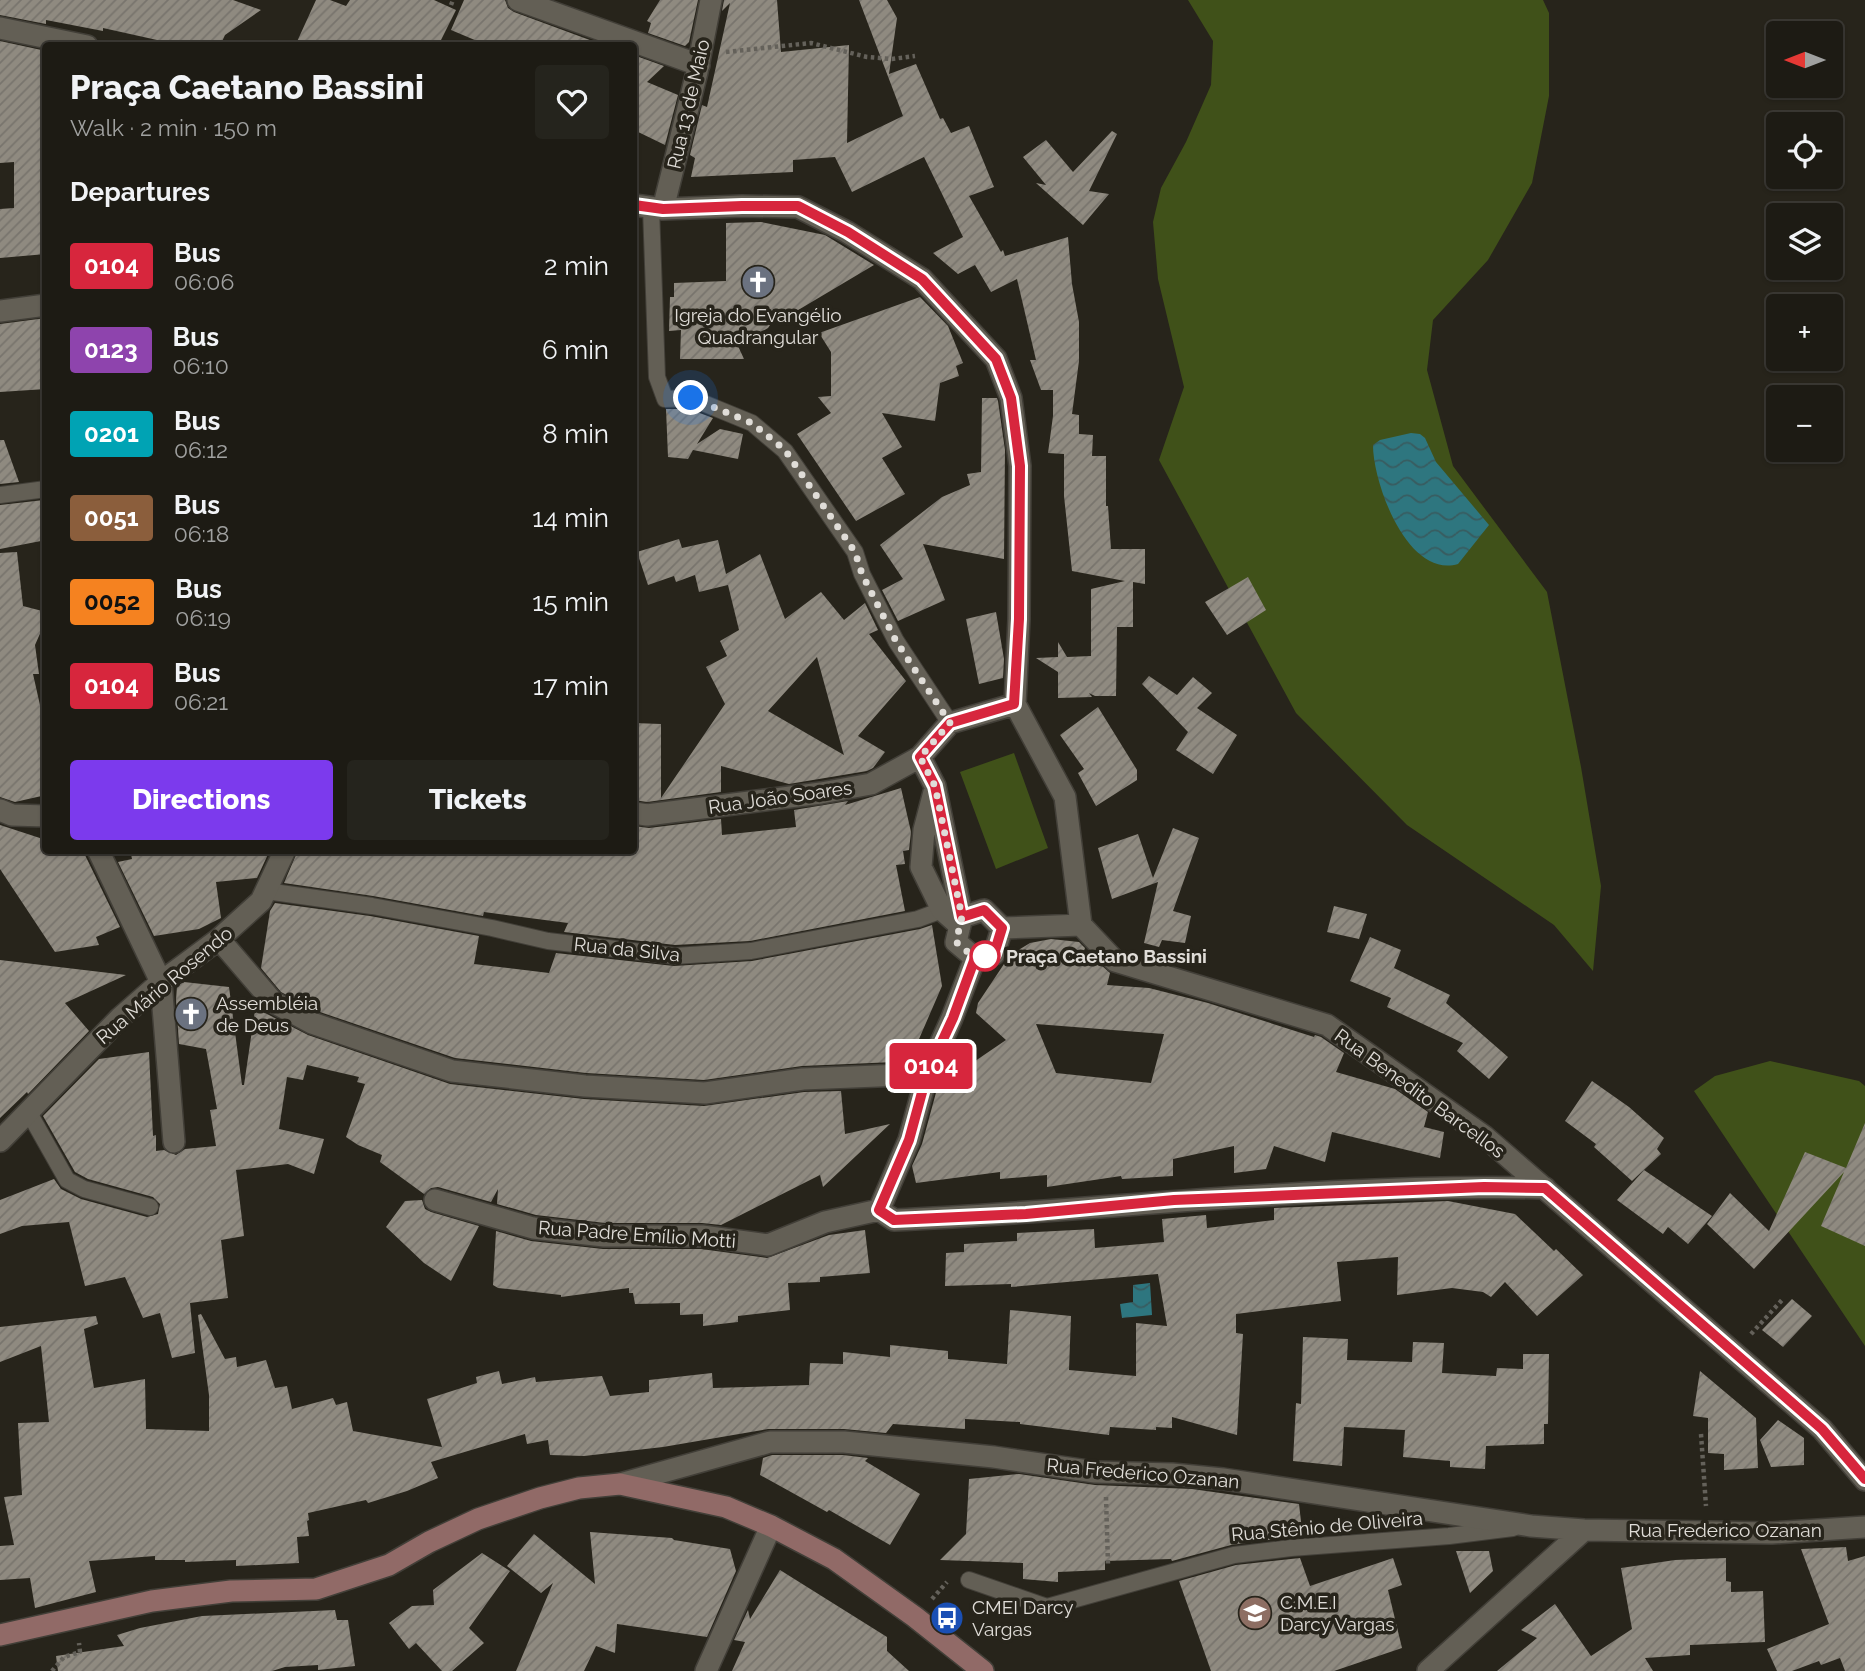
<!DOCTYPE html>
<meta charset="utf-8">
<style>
body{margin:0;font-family:Raleway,sans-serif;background:#25241d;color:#f1f3f6;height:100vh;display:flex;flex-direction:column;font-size:26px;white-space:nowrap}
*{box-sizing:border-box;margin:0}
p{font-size:23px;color:#a0a1a0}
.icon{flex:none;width:38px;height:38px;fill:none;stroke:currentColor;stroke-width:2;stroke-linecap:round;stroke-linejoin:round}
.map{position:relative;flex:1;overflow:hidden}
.drawer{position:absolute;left:42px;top:42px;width:595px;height:812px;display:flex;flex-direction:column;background:#1d1b14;border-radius:7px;box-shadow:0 2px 5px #0004,0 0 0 2px #3b3934}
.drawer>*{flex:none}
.badge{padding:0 14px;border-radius:5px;font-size:24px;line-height:46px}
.needle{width:46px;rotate:270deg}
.buttons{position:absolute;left:1766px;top:21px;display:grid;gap:14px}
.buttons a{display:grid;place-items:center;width:77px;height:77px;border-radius:7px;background:#1d1b14;box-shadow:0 2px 5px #0004,0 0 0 2px #3b3934;font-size:35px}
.you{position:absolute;width:35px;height:35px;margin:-18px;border:5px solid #fff;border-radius:50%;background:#1a73e8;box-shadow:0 0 0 10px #1a73e833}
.map>.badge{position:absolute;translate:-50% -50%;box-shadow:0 0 0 4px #fff}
h2{padding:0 28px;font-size:26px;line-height:63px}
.round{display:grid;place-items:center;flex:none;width:74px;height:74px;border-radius:7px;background:#25241d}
.summary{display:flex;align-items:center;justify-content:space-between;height:119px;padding:0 28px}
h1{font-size:33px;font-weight:800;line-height:52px}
.cta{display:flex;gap:14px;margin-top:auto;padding:14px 28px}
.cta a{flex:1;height:80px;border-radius:7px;background:#7c3aed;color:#fff;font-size:28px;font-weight:800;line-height:80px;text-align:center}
.cta a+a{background:#25241d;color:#f1f3f6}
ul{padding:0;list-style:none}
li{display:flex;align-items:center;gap:21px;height:84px;padding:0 28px}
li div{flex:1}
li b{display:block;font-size:26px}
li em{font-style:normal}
li .badge{min-width:77px;font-weight:700;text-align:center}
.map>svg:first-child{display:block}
</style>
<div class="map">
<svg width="1865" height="1671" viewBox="0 0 1865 1671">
<defs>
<pattern id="water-waves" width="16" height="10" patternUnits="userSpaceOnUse" patternTransform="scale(1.75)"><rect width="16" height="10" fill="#2e767f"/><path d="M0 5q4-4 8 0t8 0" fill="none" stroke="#385c60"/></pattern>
<pattern id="building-hatch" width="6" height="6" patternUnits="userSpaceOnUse" patternTransform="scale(1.75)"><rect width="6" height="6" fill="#8f8a80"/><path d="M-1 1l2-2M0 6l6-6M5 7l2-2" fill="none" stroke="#78746d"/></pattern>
</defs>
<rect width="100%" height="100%" fill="#27241b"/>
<path fill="#405119" d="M1188,0H1543L1549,13V96L1532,183L1488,260L1433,320L1427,370L1453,466L1547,592L1581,767L1601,886L1593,971L1554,925L1407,825L1296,713L1159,460L1184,387L1158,279L1153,222L1161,188L1186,142L1211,85L1213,41Z
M1014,753L1048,848L996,869L960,772Z
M1770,1061L1859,1081L1865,1086V1346L1694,1091L1715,1076Z"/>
<path fill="url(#water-waves)" d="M1411,433L1420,434L1425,438L1436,462L1489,525L1458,564C1408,579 1373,484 1373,445L1380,440Z
M1150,1283L1152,1315L1122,1318L1120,1304L1133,1302V1285Z"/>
<path fill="url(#building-hatch)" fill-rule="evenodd" d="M0,0H233L261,10L225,35L220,46H184L103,28V31L46,20V24L0,15Z
M316,0H330L346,6L350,0H434L456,10L438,46H295Z
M464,0H505L508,8L514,12L606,46H489L451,30Z
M660,0H698L689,42L685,46L648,33L651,23L647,21Z
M724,0H777L781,52L849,45L847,143L903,116L859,0H887L897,18L889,74L916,64L940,119L943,118L951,133L969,126L994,187L969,196L1001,252L1003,250L1005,256L1068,237L1072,284L1079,322V361L1072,414L1079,415V434L1093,435L1092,456H1106V506H1108L1111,549H1145V584L1133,582V627H1117L1116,696H1095L1089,693L1092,697L1058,698V672L1036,658L1058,657V642L1067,657L1091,656V589L1125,581L1072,571L1064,496V454L1048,453L1053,416V390H1041L1030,360H1036L1017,279L991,292L975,265L958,274L933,253L963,237L924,157L852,192L835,157L793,160V172L691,177L695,158L690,155L702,105L707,107L730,3L722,11Z
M0,41L46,51V254L0,258V209L14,208V162L0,163Z
M639,57L664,66L647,82L678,95L665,145L634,130V73Z
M1112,131L1117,134L1089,191L1109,194L1083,225L1036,183L1046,185L1023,157L1046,140L1073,172Z
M761,222L825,235L874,265L778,322L775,318L768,328L738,346L744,359H680L681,330L669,331L670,297H674V283L726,281V223Z
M920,297L948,326L963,363L956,366L959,376L940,383L935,421L882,413L902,447L882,458L905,494L856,521L797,434L831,413L818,397L831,396V352L819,333Z
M46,318V389L0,392V324Z
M982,398H997L998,401L1005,450L1004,559L923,544L945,600L898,621L882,590L903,579L880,545L942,497L970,485L967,474L981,472Z
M666,409H689L713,418L697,444L720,429L743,434L738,459L693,450L688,459L668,457Z
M0,440H4L19,482L0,484Z
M44,500L46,540L0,549V505Z
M679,539L682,548L718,540L726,574L760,554L785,619L821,592L844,620L865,603L878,630L869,634L906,681L858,736L885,752L873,768L867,771L789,784L721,766V792L647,802L634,800V723L661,724V798L725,704L706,667L727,656L720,641L739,630L728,585L699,592L695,575L676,582L674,576L648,585L637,552ZM817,657L843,752L844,755L768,711Z
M17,552L23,606L46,612V620L35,645L39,674H33L46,732V795L15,802L0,797V553Z
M1248,577L1266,610L1227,635L1205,602Z
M996,612L1004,659L1003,678L979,684L966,619Z
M1149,676L1177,695L1193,677L1212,693L1197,708L1237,735L1213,774L1176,750L1188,732L1142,684Z
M1098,707L1137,770V780L1096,806L1078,773L1084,769L1060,735Z
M901,788L911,832L909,850L903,851L905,864L896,865L905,911L750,941L675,945L564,932L568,923L484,912L483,916L373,896L284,883L298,850H634V826L649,828L721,819L722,835L796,827L794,810L848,801L845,805Z
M0,825L46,840V850H75L85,855L120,927L96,937L99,945L55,952L0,869Z
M1173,828L1199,838L1173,911L1191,916L1185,943L1162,940L1159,947L1144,943L1158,882L1112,899L1098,848L1138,834L1153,878Z
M130,850H270L257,878L216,882L221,918L199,929L154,936L118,862L132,859Z
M275,903L370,916L479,936L474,964L549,973L556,953L674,966L752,961L920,929L932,925L942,986L916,1046L922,1054L918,1061L802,1066L704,1080L586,1073L455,1058L317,1011L281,992L261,968L270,911Z
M1334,906L1367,914L1359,939L1327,932Z
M1370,937L1401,950L1394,968L1450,995L1446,1003L1508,1057L1489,1079L1457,1051L1463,1043L1387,1007L1391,998L1350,981Z
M1051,939L1079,942L1085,948L1081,959L1101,965L1110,973L1107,985L1149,988L1208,1003L1314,1037L1315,1035L1321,1037L1344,1053L1336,1072L1395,1089L1428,1112L1424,1127L1444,1132L1440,1158L1332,1132L1325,1162L1274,1146L1266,1169L1234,1173V1146L1173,1159V1176L1122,1179L1121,1176L1047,1187V1175L1000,1179V1172L916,1183L912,1166L922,1144L940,1078L943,1083L955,1075L956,1083L959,1072L1006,1040L976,1013L978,1003L1010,955L1030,943ZM1036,1024L1164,1034L1151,1083L1056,1073Z
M0,960L126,975L65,1003L89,1031L28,1094L27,1092L0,1118Z
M184,982L229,987L242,1085H244L256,1003L267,1014L308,1035L450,1084L584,1099L704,1106L804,1092L841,1091L845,1134L890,1124L823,1187L820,1175L721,1225L702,1223H605L536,1215L497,1204L498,1189L491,1202L438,1187L431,1188L424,1194L380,1162L382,1155L358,1145L346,1137L365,1084L357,1082L359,1077L307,1065L303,1080L287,1077L279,1129L324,1139L314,1174L288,1164L236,1170L244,1236L221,1240L228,1298L190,1303L195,1353L172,1358L160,1313L143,1318L125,1277L85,1286L69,1222L22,1226L0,1234V1200L54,1179L61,1189L81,1199L147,1217L158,1214L160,1204L153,1197L88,1179L75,1172L43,1116L99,1059L149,1052L153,1136L156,1135V1151L164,1150L176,1155L185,1149L216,1146L210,1110L217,1109L206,1049L179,1044L176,1000L177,986Z
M1592,1081L1629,1107L1664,1138L1657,1149L1661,1154L1632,1181L1594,1147L1596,1144L1565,1121Z
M1865,1123V1246L1821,1226L1844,1172L1754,1269L1707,1224L1730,1193L1769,1231L1805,1152L1846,1168Z
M1644,1170L1712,1216L1688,1244L1668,1227L1663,1234L1617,1200Z
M422,1200L425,1209L431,1212L479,1226L451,1281L424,1263L386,1227L405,1201Z
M1448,1201L1515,1214L1554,1251L1556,1249L1583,1275L1537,1316L1505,1282L1491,1297L1483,1292L1452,1288L1397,1295L1398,1257L1337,1262L1341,1301L1236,1314V1333L1243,1334L1237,1435L1172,1417V1428L1156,1427V1430L1110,1427L1109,1435L1020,1424V1422L965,1419V1429L893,1424L886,1433L844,1429H768L663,1447L584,1456L550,1455L548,1440L527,1444L525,1434L431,1462L438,1478L407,1491L368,1503L366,1500L308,1513L309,1520L307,1521L309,1536L297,1537L299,1563L236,1566V1560L185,1562V1560H155V1556L89,1561L96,1592L35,1608L30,1578L0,1580V1546L14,1545L4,1497L22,1495L18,1423L49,1422L41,1346L0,1362V1327L96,1316L98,1324L84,1329L94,1388L145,1379L146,1429L209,1431V1395L198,1315L201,1314L225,1359L236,1357L237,1367L266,1360L275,1388L287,1386L292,1409L333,1398L336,1405L347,1402L353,1431L442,1447L427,1399L477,1383L476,1377L499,1371L502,1384L535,1377L536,1382L602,1376L610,1396L649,1392V1380L712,1373L713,1388L809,1385L810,1363L843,1364V1352L890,1357V1345L948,1351V1359L1007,1364L1010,1310L1071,1316L1069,1370L1136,1376V1323L1167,1326L1158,1274L1011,1287V1284L945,1286L946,1253L964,1252V1244L1017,1241V1233L1094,1229L1095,1248L1164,1242L1162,1219L1206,1215L1207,1228L1274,1220V1208Z
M865,1230L870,1273L820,1277V1282L788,1283L790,1310L738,1316V1322L703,1326V1314L680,1315V1303L635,1304L633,1293H629V1288L561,1297V1295L498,1288L493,1285L496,1231L531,1241L603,1249H701L767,1258L829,1235Z
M1792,1299L1812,1316L1783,1347L1762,1330Z
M1303,1337L1348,1339L1347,1360L1412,1362L1413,1342L1444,1343L1442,1373L1496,1376L1497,1368L1523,1369V1354H1549L1548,1424H1544V1444L1486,1446L1485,1469L1450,1467V1461L1403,1457L1405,1430L1344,1427L1342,1466L1293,1461L1296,1403L1301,1404Z
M1700,1371L1756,1418L1758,1468L1724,1470V1454L1708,1453V1418L1693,1416Z
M1778,1420L1804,1438V1465L1771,1467L1760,1440Z
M772,1455H843L868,1458L865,1461L920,1494L890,1545L829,1510L827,1512L760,1475L763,1458Z
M1019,1474L1095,1485L1192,1489L1299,1504L1302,1530L1290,1532L1292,1537L1231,1545L1172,1561L1171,1559L1105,1561V1570L1058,1572V1582L1023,1579V1563L940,1560L966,1534L969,1479Z
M590,1532L672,1538L674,1540L730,1549L736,1571L707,1637L617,1624L615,1653L596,1646L584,1671H516L553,1583L541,1593L507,1566L534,1534L595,1584Z
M1846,1547L1848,1561L1865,1556V1671H1845L1840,1658L1821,1665L1819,1661L1792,1671H1777L1767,1649L1829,1624L1801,1549Z
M1456,1551H1489L1493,1571L1470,1593Z
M482,1553L510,1571L469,1628L484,1643L452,1671H442L416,1643L409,1649L389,1623L412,1606L434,1605L433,1590Z
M1300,1558L1310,1586L1393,1558L1402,1585L1388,1590L1402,1648L1334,1671H1211L1179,1581L1236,1565Z
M1726,1558V1581L1731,1582V1592L1763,1591L1765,1642L1690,1645V1655L1645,1658L1653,1671H1497L1537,1638L1521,1630L1555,1604L1591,1656L1632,1629L1621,1568L1675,1560Z
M780,1570L887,1637V1651L909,1671H732L745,1642L734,1640L748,1610L750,1619Z
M335,1610L337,1620H348L355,1666L318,1670V1665L285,1667L272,1671H58L56,1656L124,1646L117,1635L140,1628L202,1616Z"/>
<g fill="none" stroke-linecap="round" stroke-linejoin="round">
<defs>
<path id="lane" d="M651,208L657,377L665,399L691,398L752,423L785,451L855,552L862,574L896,641L950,723
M0,495L46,489
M266,891L372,906L492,928L548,941L675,956L751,951L918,919L942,910
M28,1111L67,1180L84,1189L150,1207
M969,1580L1047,1607L1234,1555L1291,1548L1449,1536L1513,1528"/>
<path id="street" d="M518,0L699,65
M0,28L87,46
M634,205L663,209L742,206L798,207L847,232L922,279L996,359L1011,398L1020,466L1019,619L1015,704L950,723L920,757L871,784L821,793L647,815L634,813
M663,209L697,72L711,0
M0,311L46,305
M1015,704L1065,797L1081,925
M920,757L935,786L962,917L956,942L975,958
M934,792L924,830L921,867L942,910L960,926
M0,810L12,815L46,816
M98,850L161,982L174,1142
M962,917L984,910L1002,928
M1002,928L1081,925L1115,961L1327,1025L1484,1136L1822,1429L1865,1480
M219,939L273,1002L312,1023L452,1071L585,1086L705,1093L803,1079L927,1074
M975,958L994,954L1002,928
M0,1141L120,1018L161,982L219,939L261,901L285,850
M435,1200L533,1228L604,1236H702L768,1245L825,1222L879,1210L894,1220C1111,1210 1328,1183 1545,1188
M879,1210L909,1140L927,1074L952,1018L975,958
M620,1484L770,1442H844L994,1457L1095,1472L1172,1474L1223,1479L1531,1526L1584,1530L1772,1533L1865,1527
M706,1671L771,1526
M1428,1671L1584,1530"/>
<path id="secondary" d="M0,1635L152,1601L231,1591L316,1589L389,1565L429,1542L478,1519L540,1498L579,1488L620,1484L726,1507L771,1526L834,1559L915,1617L983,1671"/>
</defs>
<use href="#lane" stroke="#423f38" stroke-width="18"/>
<use href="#street" stroke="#423f38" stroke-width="24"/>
<use href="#secondary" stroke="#423f38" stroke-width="24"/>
<path stroke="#64615a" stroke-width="4.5" stroke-dasharray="3.5 3.5" stroke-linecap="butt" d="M451,5L453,0
M726,52L811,43L867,57L892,59L915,56
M1751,1334L1782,1300
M1701,1434L1706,1506
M1106,1497L1108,1565
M932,1599L947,1582
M52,1671L64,1657L80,1652L79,1643"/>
<use href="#lane" stroke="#635f55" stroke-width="16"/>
<use href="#street" stroke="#635f55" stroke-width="21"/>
<use href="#secondary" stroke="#916a67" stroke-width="21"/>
</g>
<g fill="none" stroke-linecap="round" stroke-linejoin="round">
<defs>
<path id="line" d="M634,205L663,209L742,206H798L848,232L922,279L996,359L1011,398L1020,466L1019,619L1014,704L950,723L920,757L935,786L962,917L984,910L1002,928L994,954L975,958L953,1018L927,1074L909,1140L879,1210L894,1220L1026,1214L1174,1200L1484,1187L1545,1188L1822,1429L1865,1479"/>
</defs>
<use href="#line" stroke="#fff" stroke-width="16"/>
<use href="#line" stroke="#d7263d" stroke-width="10"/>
<path stroke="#e0ddd8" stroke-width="7" stroke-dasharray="0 12.6" d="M691,398L752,423L785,450L855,552L862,574L896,641L950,723L920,757L935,786L962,917L956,942L975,958L994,954L985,956"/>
</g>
<defs>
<symbol id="church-disc" viewBox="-11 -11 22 22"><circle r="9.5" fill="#6b7280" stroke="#27241b"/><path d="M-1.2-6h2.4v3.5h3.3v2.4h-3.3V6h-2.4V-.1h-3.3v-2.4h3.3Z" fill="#fff"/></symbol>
<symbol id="school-disc" viewBox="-11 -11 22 22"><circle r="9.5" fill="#8d6e63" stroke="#27241b"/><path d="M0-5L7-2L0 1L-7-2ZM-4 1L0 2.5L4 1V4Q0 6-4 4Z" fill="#fff"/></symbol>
<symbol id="bus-disc" viewBox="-11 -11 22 22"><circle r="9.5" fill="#1a4fb4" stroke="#27241b"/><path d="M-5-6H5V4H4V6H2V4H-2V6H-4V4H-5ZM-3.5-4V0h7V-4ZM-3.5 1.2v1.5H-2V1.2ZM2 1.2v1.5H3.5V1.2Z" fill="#fff"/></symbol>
</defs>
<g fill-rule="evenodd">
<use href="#church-disc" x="739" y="263" width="38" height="38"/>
<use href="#church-disc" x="172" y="995" width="38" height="38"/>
<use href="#school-disc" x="1236" y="1594" width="38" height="38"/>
<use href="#bus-disc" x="928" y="1599" width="38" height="38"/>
</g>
<circle fill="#fff" stroke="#d7263d" stroke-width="3.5" cx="985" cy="956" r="14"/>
<g text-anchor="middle" stroke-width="7" stroke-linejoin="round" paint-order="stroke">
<g font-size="19" fill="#e0ddd8" stroke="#27241b">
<text transform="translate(688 104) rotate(-77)" y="7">Rua 13 de Maio</text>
<text transform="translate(780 797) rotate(-8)" y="7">Rua João Soares</text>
<text transform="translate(627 949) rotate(6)" y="7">Rua da Silva</text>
<text transform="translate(164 985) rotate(-40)" y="7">Rua Mário Rosendo</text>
<text transform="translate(1420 1093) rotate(36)" y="7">Rua Benedito Barcellos</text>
<text transform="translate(637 1234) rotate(4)" y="7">Rua Padre Emílio Motti</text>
<text transform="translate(1143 1473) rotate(5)" y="7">Rua Frederico Ozanan</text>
<text transform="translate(1327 1526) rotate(-5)" y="7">Rua Stênio de Oliveira</text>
<text x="1725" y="1537">Rua Frederico Ozanan</text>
</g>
<g font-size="19" fill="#e0ddd8" stroke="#27241b" text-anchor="start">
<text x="758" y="322" text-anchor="middle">Igreja do Evangélio<tspan x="758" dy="22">Quadrangular</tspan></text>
<text x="216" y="1010">Assembléia<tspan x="216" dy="22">de Deus</tspan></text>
<text x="1280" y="1609">C.M.E.I<tspan x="1280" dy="22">Darcy Vargas</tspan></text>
<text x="972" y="1614">CMEI Darcy<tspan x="972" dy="22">Vargas</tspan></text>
</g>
<g font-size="19" font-weight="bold" fill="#e0ddd8" stroke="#27241b" text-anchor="start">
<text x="1006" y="963">Praça Caetano Bassini</text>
</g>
</g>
</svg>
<div class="buttons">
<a><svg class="needle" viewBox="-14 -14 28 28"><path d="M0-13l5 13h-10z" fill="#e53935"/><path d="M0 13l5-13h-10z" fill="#a0a1a0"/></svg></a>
<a><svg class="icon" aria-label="locate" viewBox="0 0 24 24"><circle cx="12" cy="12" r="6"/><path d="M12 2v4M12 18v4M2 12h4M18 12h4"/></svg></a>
<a><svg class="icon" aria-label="layers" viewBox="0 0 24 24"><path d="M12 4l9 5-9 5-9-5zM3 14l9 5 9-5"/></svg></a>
<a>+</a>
<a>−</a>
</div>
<div class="you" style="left:691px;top:398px"></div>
<b class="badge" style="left:931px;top:1066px;background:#d7263d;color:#fff">0104</b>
<section class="drawer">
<div class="summary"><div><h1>Praça Caetano Bassini</h1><p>Walk · 2 min · 150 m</p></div><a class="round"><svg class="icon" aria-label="heart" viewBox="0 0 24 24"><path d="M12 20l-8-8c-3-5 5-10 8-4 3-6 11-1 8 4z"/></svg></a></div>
<h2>Departures</h2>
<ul>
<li><span class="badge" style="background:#d7263d;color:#fff">0104</span><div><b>Bus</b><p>06:06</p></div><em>2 min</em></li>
<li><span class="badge" style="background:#8e44ad;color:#fff">0123</span><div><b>Bus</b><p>06:10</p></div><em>6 min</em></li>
<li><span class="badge" style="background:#00a3b4;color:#fff">0201</span><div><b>Bus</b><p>06:12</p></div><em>8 min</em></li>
<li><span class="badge" style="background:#8b5e3c;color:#fff">0051</span><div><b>Bus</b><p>06:18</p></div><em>14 min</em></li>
<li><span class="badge" style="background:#f58220;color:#111">0052</span><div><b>Bus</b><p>06:19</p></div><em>15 min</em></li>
<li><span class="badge" style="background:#d7263d;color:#fff">0104</span><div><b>Bus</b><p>06:21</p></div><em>17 min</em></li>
</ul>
<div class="cta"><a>Directions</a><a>Tickets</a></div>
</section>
</div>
